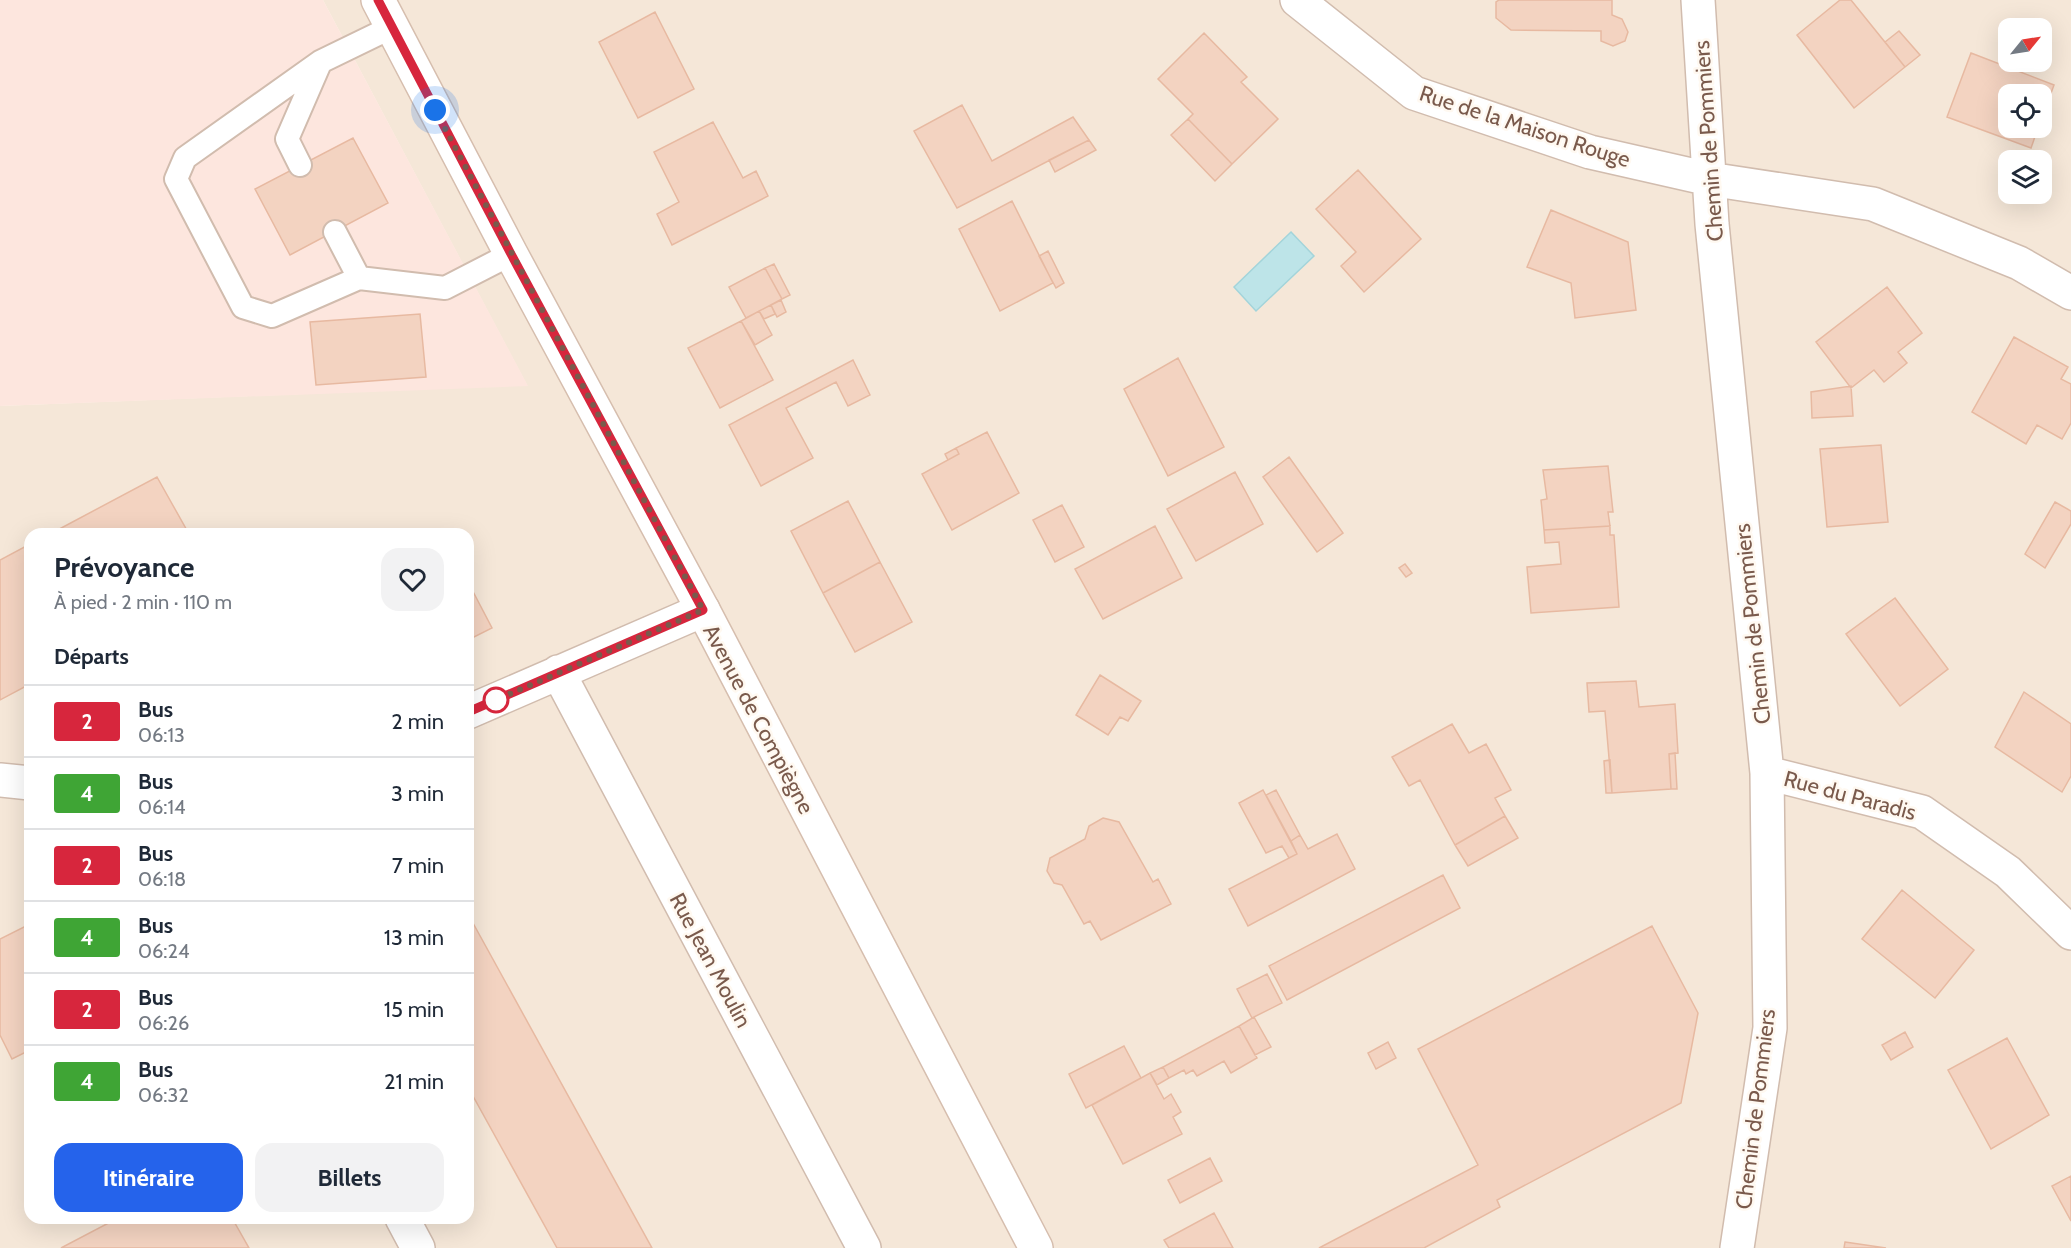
<!DOCTYPE html>
<html lang="fr">
<meta charset="utf-8">
<style>
body{margin:0;font-family:Cabin,sans-serif;background:#f2f2f3;color:#1f2937;height:100vh;display:flex;flex-direction:column;font-size:22px;white-space:nowrap}
*{box-sizing:border-box;margin:0}
p{font-size:20px;color:#747a83}
.icon{flex:none;width:33px;height:33px;fill:none;stroke:currentColor;stroke-width:2;stroke-linecap:round;stroke-linejoin:round}
.map{position:relative;flex:1;overflow:hidden}
.side{position:absolute;left:24px;top:528px;width:450px;height:696px;display:flex;flex-direction:column;background:#fff;border-radius:18px;box-shadow:0 6px 24px #0002}
.side>*{flex:none}
.badge{padding:0 12px;border-radius:4px;font-size:21px;line-height:39px}
.needle{width:39px;rotate:60deg}
.buttons{position:absolute;left:1998px;top:18px;display:grid;gap:12px}
.buttons a{display:grid;place-items:center;width:54px;height:54px;border-radius:12px;background:#fff;box-shadow:0 6px 24px #0002;font-size:30px}
.you{position:absolute;width:30px;height:30px;margin:-15px;border:4px solid #fff;border-radius:50%;background:#1a73e8;box-shadow:0 0 0 9px #1a73e833}
.map>.badge{position:absolute;translate:-50% -50%;box-shadow:0 0 0 3px #fff}
h2{padding:0 30px;font-size:22px;line-height:54px}
.round{display:grid;place-items:center;flex:none;width:63px;height:63px;border-radius:18px;background:#f2f2f3}
.headline{display:flex;align-items:center;justify-content:space-between;height:102px;padding:0 30px}
h1{font-size:28px;font-weight:700;line-height:45px}
.action{display:flex;gap:12px;margin-top:auto;padding:12px 30px}
.action a{flex:1;height:69px;border-radius:18px;background:#2563eb;color:#fff;font-size:24px;font-weight:700;line-height:69px;text-align:center}
.action a+a{background:#f2f2f3;color:#1f2937}
ul{padding:0;list-style:none}
li{display:flex;align-items:center;gap:18px;height:72px;padding:0 30px;border-top:2px solid #e0e1e3}
li div{flex:1}
li b{display:block;font-size:22px}
li em{font-style:normal}
li .badge{min-width:66px;font-weight:700;text-align:center}
.map>svg:first-child{display:block}
</style>
<div class="map">
<svg width="2071" height="1248" viewBox="0 0 2071 1248">
<rect width="100%" height="100%" fill="#fdf5ea"/>
<path fill="#f5e7d8" fill-rule="evenodd" d="M323,0H2071V1248H0V406L527,385ZM2008,28H2042V62H2008ZM2008,94H2042V128H2008ZM2008,160H2042V194H2008ZM30,534H468V1218H30Z"/>
<path fill="#fde6de" d="M0,0H323L528,386L0,406Z"/>
<path fill="#bde4e8" stroke="#a3d4da" stroke-width="1.5" d="M1291,232L1314,256L1256,311L1234,287Z"/>
<path fill="#f3d3c1" stroke="#e7b9a1" stroke-width="1.5" d="M1499,0H1612V15L1622,19L1628,32L1625,41L1613,46L1601,41V31L1511,30L1496,18V2Z
M1840,0H1851L1905,67L1854,108L1797,35Z
M655,12L694,89L638,118L599,42Z
M1899,31L1920,55L1905,67L1885,42Z
M1204,33L1247,77L1241,82L1278,119L1232,164L1188,119L1193,114L1158,79Z
M1971,53L2054,85L2042,118V94H2008V128H2038L2031,148L1947,117Z
M962,105L992,161L1073,117L1089,140L957,208L914,131Z
M1188,119L1232,164L1215,181L1171,135Z
M713,122L743,178L756,171L768,196L672,245L657,214L679,202L654,152Z
M353,138L388,203L290,255L255,189Z
M1089,140L1096,150L1055,172L1049,160Z
M1358,170L1421,239L1364,292L1341,266L1356,252L1316,209Z
M1012,201L1053,283L1000,311L959,229Z
M1551,210L1628,242L1636,310L1575,318L1571,283L1527,267Z
M1048,251L1064,283L1056,288L1039,256Z
M774,264L790,295L782,299L765,268Z
M765,268L782,299L746,318L729,287Z
M1887,287L1922,333L1898,352L1907,363L1884,382L1874,370L1851,388L1816,342Z
M781,300L786,312L777,317L771,305Z
M771,305L775,314L764,319L759,311Z
M759,311L772,335L755,345L741,321Z
M420,314L426,377L316,385L310,322Z
M741,321L773,380L720,408L688,348Z
M2014,337L2068,367L2061,379L2071,384V423L2062,439L2037,425L2026,444L1972,412Z
M1178,358L1224,447L1168,476L1124,389Z
M853,360L870,395L848,406L836,382L786,408L813,458L761,486L729,425Z
M1851,386L1853,416L1812,418L1811,392Z
M987,432L1019,493L952,530L922,474L959,454L956,448Z
M1881,445L1888,522L1827,527L1820,449Z
M956,448L959,454L948,460L945,454Z
M1289,457L1343,533L1317,552L1263,477Z
M1608,466L1613,512H1608L1610,526L1544,530L1541,500L1547,499L1543,470Z
M1235,472L1263,524L1196,561L1167,509Z
M157,477L189,534H50Z
M848,501L880,562L823,593L791,531Z
M2055,502L2071,511V524L2045,568L2025,554Z
M1062,505L1084,547L1055,562L1033,520Z
M1155,526L1182,578L1103,619L1075,569Z
M1610,526V535H1614L1619,607L1531,613L1527,567L1561,564L1559,542L1545,543L1544,530Z
M30,544V684L0,700V560Z
M880,562L912,622L855,652L823,593Z
M1405,564L1412,573L1406,577L1399,568Z
M468,582L492,628L468,640Z
M1895,598L1948,669L1900,706L1846,634Z
M1100,675L1141,701L1128,721L1120,717L1108,735L1076,715Z
M1636,681L1639,707L1675,704L1678,753L1669,754L1671,789L1612,793L1605,711L1589,712L1587,683Z
M2024,692L2071,724V776L2062,792L1995,747Z
M1452,724L1469,753L1486,744L1511,790L1495,798L1505,816L1455,845L1420,780L1409,786L1392,757Z
M1675,753L1677,789H1671L1669,754Z
M1610,760L1612,793H1606L1604,761Z
M1263,790L1297,854L1289,858L1282,846L1266,853L1239,803Z
M1276,790L1300,835L1291,841L1266,795Z
M1505,816L1518,838L1468,866L1455,845Z
M1103,818L1119,822L1153,882L1158,879L1171,904L1101,940L1090,921L1084,924L1062,885L1054,883L1047,871L1050,858L1085,839L1089,826Z
M1337,834L1355,869L1248,926L1229,889L1297,854L1291,841L1300,835L1308,849Z
M1443,875L1460,908L1287,1000L1269,966Z
M1902,890L1974,950L1935,998L1862,939Z
M468,914L652,1248H557L468,1087Z
M30,924V1050L12,1059L0,1035V939Z
M1652,926L1698,1013L1681,1103L1497,1200L1500,1207L1424,1248H1319L1478,1165L1418,1049Z
M1267,974L1282,1003L1252,1018L1237,989Z
M1254,1017L1271,1047L1255,1055L1239,1026Z
M1239,1026L1257,1058L1231,1073L1224,1061L1197,1076L1193,1070L1186,1074L1184,1070L1169,1078L1163,1067Z
M1905,1032L1913,1047L1891,1060L1882,1045Z
M2007,1038L2049,1115L1991,1149L1948,1070Z
M1388,1042L1396,1058L1376,1069L1368,1053Z
M1124,1046L1141,1078L1086,1108L1069,1074Z
M1163,1067L1169,1078L1157,1085L1150,1073Z
M1150,1073L1164,1099L1171,1094L1181,1112L1173,1117L1182,1134L1123,1164L1092,1105Z
M1210,1158L1222,1181L1180,1203L1168,1180Z
M2071,1176V1221L2052,1186Z
M1214,1213L1233,1248H1169L1164,1240Z
M118,1218H232L249,1248H61Z
M1845,1242L1886,1248H1844Z"/>
<g fill="none" stroke-linecap="round" stroke-linejoin="round">
<defs>
<path id="lane" d="M392,27L320,62L185,158L176,179L243,307L272,316L359,278L445,288L511,254
M300,165L287,139L320,63
M335,232L359,278"/>
<path id="street" d="M1297,0L1414,93L1590,152L1709,179L1873,204L2019,263L2071,293
M1698,0L1712,224L1767,773L1770,1028L1737,1248
M558,672L864,1248
M468,712L703,610
M1767,773L1922,812L2008,872L2071,933
M0,780L30,783
M402,1218L418,1248"/>
<path id="secondary" d="M378,0L511,254L703,610L1036,1248"/>
</defs>
<use href="#lane" stroke="#d1bcae" stroke-width="26"/>
<use href="#street" stroke="#d1bcae" stroke-width="36"/>
<use href="#secondary" stroke="#d6beae" stroke-width="36"/>
<use href="#lane" stroke="#fff" stroke-width="22"/>
<use href="#street" stroke="#fff" stroke-width="33"/>
<use href="#secondary" stroke="#fff" stroke-width="33"/>
</g>
<g fill="none" stroke-linecap="round" stroke-linejoin="round">
<defs>
<path id="line" d="M378,0L511,254L703,610L468,712"/>
</defs>
<use href="#line" stroke="#fff" stroke-width="14"/>
<use href="#line" stroke="#d7263d" stroke-width="9"/>
<path stroke="#7a5a4c" stroke-width="6" stroke-dasharray="0 10.8" d="M435,110L703,610L496,700"/>
</g>
<circle fill="#fff" stroke="#d7263d" stroke-width="3" cx="496" cy="700" r="12"/>
<g text-anchor="middle" stroke-width="5" stroke-linejoin="round" paint-order="stroke">
<g font-size="22" fill="#7a5a4c" stroke="#fff9f1">
<text transform="translate(1525 126) rotate(18)" y="8">Rue de la Maison Rouge</text>
<text transform="translate(1708 141) rotate(-94)" y="8">Chemin de Pommiers</text>
<text transform="translate(1752 624) rotate(-96)" y="8">Chemin de Pommiers</text>
<text transform="translate(759 719) rotate(62)" y="8">Avenue de Compiègne</text>
<text transform="translate(1850 795) rotate(15)" y="8">Rue du Paradis</text>
<text transform="translate(711 960) rotate(62)" y="8">Rue Jean Moulin</text>
<text transform="translate(1755 1109) rotate(-83)" y="8">Chemin de Pommiers</text>
</g>
</g>
</svg>
<div class="buttons">
<a><svg class="needle" viewBox="-14 -14 28 28"><path d="M0-13l5 13h-10z" fill="#e53935"/><path d="M0 13l5-13h-10z" fill="#747a83"/></svg></a>
<a><svg class="icon" aria-label="locate" viewBox="0 0 24 24"><circle cx="12" cy="12" r="6"/><path d="M12 2v4M12 18v4M2 12h4M18 12h4"/></svg></a>
<a><svg class="icon" aria-label="layers" viewBox="0 0 24 24"><path d="M12 4l9 5-9 5-9-5zM3 14l9 5 9-5"/></svg></a>
</div>
<div class="you" style="left:435px;top:110px"></div>
<section class="side">
<div class="headline"><div><h1>Prévoyance</h1><p>À pied · 2 min · 110 m</p></div><a class="round"><svg class="icon" aria-label="heart" viewBox="0 0 24 24"><path d="M12 20l-8-8c-3-5 5-10 8-4 3-6 11-1 8 4z"/></svg></a></div>
<h2>Départs</h2>
<ul>
<li><span class="badge" style="background:#d7263d;color:#fff">2</span><div><b>Bus</b><p>06:13</p></div><em>2 min</em></li>
<li><span class="badge" style="background:#3fa535;color:#fff">4</span><div><b>Bus</b><p>06:14</p></div><em>3 min</em></li>
<li><span class="badge" style="background:#d7263d;color:#fff">2</span><div><b>Bus</b><p>06:18</p></div><em>7 min</em></li>
<li><span class="badge" style="background:#3fa535;color:#fff">4</span><div><b>Bus</b><p>06:24</p></div><em>13 min</em></li>
<li><span class="badge" style="background:#d7263d;color:#fff">2</span><div><b>Bus</b><p>06:26</p></div><em>15 min</em></li>
<li><span class="badge" style="background:#3fa535;color:#fff">4</span><div><b>Bus</b><p>06:32</p></div><em>21 min</em></li>
</ul>
<div class="action"><a>Itinéraire</a><a>Billets</a></div>
</section>
</div>
